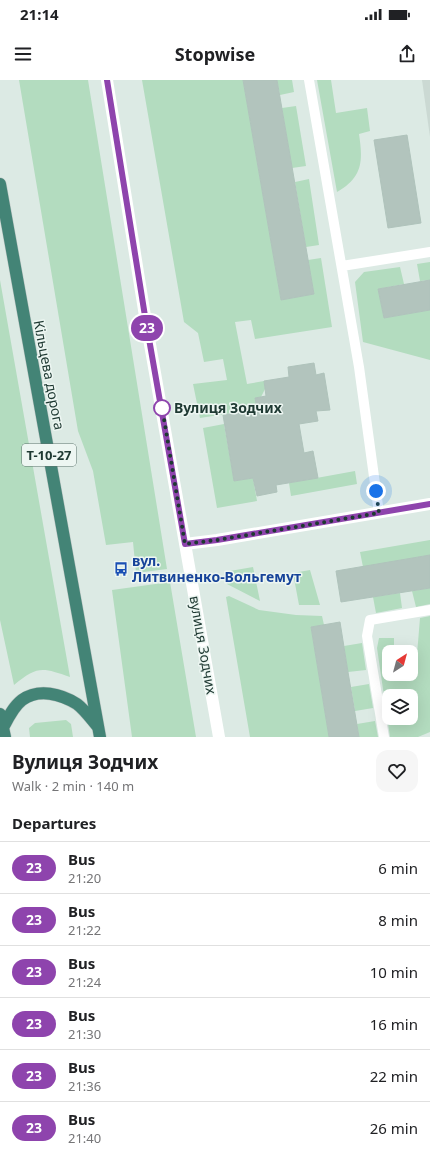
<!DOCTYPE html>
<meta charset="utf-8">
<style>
body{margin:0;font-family:"Noto Sans",sans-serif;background:#f6f6f6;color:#202124;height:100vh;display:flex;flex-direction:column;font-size:15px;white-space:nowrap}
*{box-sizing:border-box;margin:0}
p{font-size:13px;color:#757577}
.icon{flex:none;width:22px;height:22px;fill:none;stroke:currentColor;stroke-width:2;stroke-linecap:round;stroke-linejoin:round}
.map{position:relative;height:657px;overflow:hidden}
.details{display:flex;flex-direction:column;background:#fff;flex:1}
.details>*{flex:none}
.badge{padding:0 8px;border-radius:13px;font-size:14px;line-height:26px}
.needle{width:26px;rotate:36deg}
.controls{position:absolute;left:382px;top:565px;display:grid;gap:8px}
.controls a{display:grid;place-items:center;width:36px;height:36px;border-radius:8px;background:#fff;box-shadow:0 4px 16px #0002;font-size:20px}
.you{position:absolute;width:20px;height:20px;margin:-10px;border:3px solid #fff;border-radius:50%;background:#1a73e8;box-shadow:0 0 0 6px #1a73e833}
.map>.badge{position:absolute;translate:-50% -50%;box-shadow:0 0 0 2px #fff}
h2{padding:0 12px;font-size:15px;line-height:36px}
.round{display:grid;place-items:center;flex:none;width:42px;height:42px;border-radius:12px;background:#f6f6f6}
.summary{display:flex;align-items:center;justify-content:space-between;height:68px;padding:0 12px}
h1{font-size:19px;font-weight:700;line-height:30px}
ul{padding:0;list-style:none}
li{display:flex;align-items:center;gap:12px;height:52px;padding:0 12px;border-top:1px solid #e0e0e0}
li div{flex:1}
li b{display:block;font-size:15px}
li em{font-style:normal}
li .badge{min-width:44px;font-weight:700;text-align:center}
.status{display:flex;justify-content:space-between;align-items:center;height:28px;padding:0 20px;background:#fff;direction:ltr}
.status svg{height:11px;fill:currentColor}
header{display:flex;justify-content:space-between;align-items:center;height:52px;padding:0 12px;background:#fff;font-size:18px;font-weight:700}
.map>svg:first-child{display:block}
</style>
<div class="status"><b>21:14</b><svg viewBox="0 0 49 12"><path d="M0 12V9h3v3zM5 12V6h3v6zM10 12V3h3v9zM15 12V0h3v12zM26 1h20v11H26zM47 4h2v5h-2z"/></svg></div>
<header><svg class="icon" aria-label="menu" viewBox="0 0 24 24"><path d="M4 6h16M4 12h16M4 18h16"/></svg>Stopwise<svg class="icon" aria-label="share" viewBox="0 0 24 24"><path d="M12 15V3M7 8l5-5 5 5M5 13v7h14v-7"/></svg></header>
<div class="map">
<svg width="430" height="657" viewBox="0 0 430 657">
<rect width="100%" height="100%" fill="#dceae4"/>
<path fill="#cbd9d3" d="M422,0H430V57Z"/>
<path fill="#b3dcbf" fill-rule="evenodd" d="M19,0H88L167,489L136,493L133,462L106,465L93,391L78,351Z
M142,0H243L281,220L314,214L308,180L321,178L332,247L255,259L251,240L235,242L247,304L264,301L265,309L261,317L255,318L257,329L200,338L193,304L227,300L223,279L204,282L198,253L184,242Z
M277,0H292L294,12L280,15Z
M317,0H331L336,33L367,28L370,51L359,54C363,81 363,97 337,112Z
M296,26L306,86L292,88L282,28Z
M309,99L319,165L306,167L295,102Z
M430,182V200L420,201L417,184Z
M400,187L404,204L378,209L384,238L430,230V280L363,262L355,202L364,192Z
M0,200L70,597C42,587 37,586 14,605L0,540Z
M224,344L234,401L253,398L257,421L217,428L203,348Z
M355,391L357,404L291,416L289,403Z
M430,460V475L363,487L360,472Z
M253,487L260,521L227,504L224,495L230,491Z
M310,490L320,525H299L293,493Z
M170,502L196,657H132L112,510Z
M430,508V524L416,527L412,511Z
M400,513L402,528L376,533L373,517Z
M229,516L259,530L296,535L322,536L324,545L311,547L329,657H250L226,517Z
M430,536V652L418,657H390L377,568L379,558H394V572H389V594H393V597L415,599L420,538ZM389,616H411V638H389Z
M362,563L366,590L348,592L344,566Z
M369,604L373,628L355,631L351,607Z
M66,640L71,644L73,657H30L29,648L35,643Z
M375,641L378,657H359L357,644Z"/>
<path fill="#b2c4bd" stroke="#afc3bb" d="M243,0H277L314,214L281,220Z
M407,55L421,143L388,148L374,60Z
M430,200V230L384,238L378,209Z
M314,283L316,295L324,293L330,330L316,331L318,341L299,344L304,373L313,371L318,398L276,405L277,412L257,416L253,398L234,401L223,335L257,329L255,318L266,316L264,301L289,297L288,287Z
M430,475V508L341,522L336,491Z
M340,542L348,592L359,657H329L311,547Z"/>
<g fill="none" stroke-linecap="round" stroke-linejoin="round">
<defs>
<path id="trunk" d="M0,104C32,288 68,472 100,657
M0,634L5,657
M3,648C8,638 13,627 22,620C39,608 61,614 77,624C85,630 92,640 98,647"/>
</defs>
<use href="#trunk" stroke="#bcc4c2" stroke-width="13"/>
<path stroke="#fff" stroke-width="10" d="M309,0L359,287L379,433
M342,186L430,172
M384,657L367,556L370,540L430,530"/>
<path stroke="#fff" stroke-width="12" d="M107,0L145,236L219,657
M185,464L217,460L430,424"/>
<use href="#trunk" stroke="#438476" stroke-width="12"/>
</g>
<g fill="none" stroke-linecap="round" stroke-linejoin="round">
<defs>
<path id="line" d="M107,0L145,236L185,464L217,460L430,424"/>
</defs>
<use href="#line" stroke="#fff" stroke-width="9"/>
<use href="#line" stroke="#8e44ad" stroke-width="6"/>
<path stroke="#1e3932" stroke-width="4" stroke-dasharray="0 7.2" d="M162,328V327L185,464L217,460L379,433L376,411"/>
</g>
<defs>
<symbol id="bus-bare" viewBox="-9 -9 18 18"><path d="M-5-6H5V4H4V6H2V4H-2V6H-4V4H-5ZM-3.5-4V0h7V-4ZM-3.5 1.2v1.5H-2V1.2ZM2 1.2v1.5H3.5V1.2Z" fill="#1a4fb4" stroke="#edf6f2" stroke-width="2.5" paint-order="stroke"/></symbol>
</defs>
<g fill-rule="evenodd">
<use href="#bus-bare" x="111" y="479" width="20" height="20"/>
</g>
<circle fill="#fff" stroke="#8e44ad" stroke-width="2" cx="162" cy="328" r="8"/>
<g text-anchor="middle" stroke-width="3" stroke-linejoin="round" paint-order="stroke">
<rect fill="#edf6f2" stroke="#5c726c" stroke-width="1" x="22" y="364" width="54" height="22" rx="3"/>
<g font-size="13" font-weight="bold" fill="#1e3932">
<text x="49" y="380">Т-10-27</text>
</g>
<g font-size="14" fill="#1e3932" stroke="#edf6f2">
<text transform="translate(49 295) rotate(79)" y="5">Кільцева дорога</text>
<text transform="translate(203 565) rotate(80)" y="5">вулиця Зодчих</text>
</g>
<g font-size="14" font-weight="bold" fill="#1e3932" stroke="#edf6f2" text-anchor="start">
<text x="174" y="333">Вулиця Зодчих</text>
</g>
<g font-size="14" font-weight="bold" fill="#164399" stroke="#edf6f2" text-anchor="start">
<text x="132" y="486">вул.<tspan x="132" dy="16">Литвиненко-Вольгемут</tspan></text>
</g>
</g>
</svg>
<div class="controls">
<a><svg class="needle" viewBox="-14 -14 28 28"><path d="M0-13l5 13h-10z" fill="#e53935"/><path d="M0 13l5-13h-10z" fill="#757577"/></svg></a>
<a><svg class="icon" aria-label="layers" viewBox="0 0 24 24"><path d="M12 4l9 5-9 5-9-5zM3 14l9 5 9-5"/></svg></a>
</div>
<div class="you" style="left:376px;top:411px"></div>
<b class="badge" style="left:147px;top:248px;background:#8e44ad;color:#fff">23</b>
</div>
<section class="details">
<div class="summary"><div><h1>Вулиця Зодчих</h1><p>Walk · 2 min · 140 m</p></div><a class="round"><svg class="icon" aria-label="heart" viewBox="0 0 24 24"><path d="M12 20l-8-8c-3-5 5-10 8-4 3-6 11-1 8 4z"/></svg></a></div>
<h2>Departures</h2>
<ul>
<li><span class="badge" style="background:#8e44ad;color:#fff">23</span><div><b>Bus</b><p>21:20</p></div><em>6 min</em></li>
<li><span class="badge" style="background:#8e44ad;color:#fff">23</span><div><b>Bus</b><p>21:22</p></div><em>8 min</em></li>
<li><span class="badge" style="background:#8e44ad;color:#fff">23</span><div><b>Bus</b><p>21:24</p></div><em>10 min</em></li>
<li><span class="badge" style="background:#8e44ad;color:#fff">23</span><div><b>Bus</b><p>21:30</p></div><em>16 min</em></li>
<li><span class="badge" style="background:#8e44ad;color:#fff">23</span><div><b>Bus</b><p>21:36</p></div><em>22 min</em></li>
<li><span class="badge" style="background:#8e44ad;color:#fff">23</span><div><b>Bus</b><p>21:40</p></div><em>26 min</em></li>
</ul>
</section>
